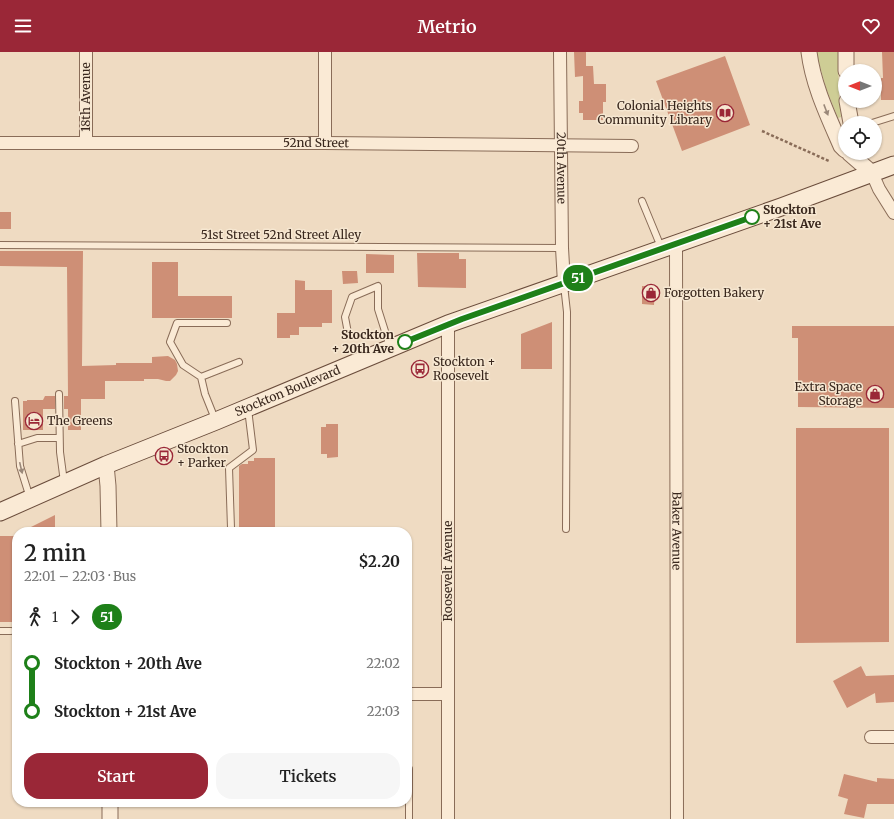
<!DOCTYPE html>
<meta charset="utf-8">
<style>
body{margin:0;font-family:Merriweather,serif;background:#f6f6f6;color:#222;height:100vh;display:flex;flex-direction:column;font-size:15px;white-space:nowrap}
*{box-sizing:border-box;margin:0}
p{font-size:13px;color:#767676}
.icon{flex:none;width:22px;height:22px;fill:none;stroke:currentColor;stroke-width:2;stroke-linecap:round;stroke-linejoin:round}
.map{position:relative;flex:1;overflow:hidden}
.details{position:absolute;left:12px;top:475px;width:400px;height:280px;display:flex;flex-direction:column;background:#fff;border-radius:16px;box-shadow:0 1px 3px #0004}
.details>*{flex:none}
.badge{padding:0 8px;border-radius:13px;font-size:14px;line-height:26px}
.needle{width:26px;rotate:270deg}
.buttons{position:absolute;left:838px;top:12px;display:grid;gap:8px}
.buttons a{display:grid;place-items:center;width:44px;height:44px;border-radius:50%;background:#fff;box-shadow:0 1px 3px #0004;font-size:20px}
.map>.badge{position:absolute;translate:-50% -50%;box-shadow:0 0 0 2px #fff}
.legs{display:flex;align-items:center;gap:6px;height:44px;padding:0 12px;font-size:13px}
.legs p{margin-inline-start:auto}
.headline{display:flex;align-items:center;justify-content:space-between;height:68px;padding:0 12px}
h1{font-size:22px;font-weight:600;line-height:30px}
.primary-button{display:flex;gap:8px;margin-top:auto;padding:8px 12px}
.primary-button a{flex:1;height:46px;border-radius:16px;background:#9a2737;color:#fff;font-size:16px;font-weight:600;line-height:46px;text-align:center}
.primary-button a+a{background:#f6f6f6;color:#222}
ul{padding:0 12px;list-style:none}
li{display:flex;align-items:center;gap:14px;height:48px;font-size:15px}
li i{display:grid;place-items:center;width:6px;height:100%;margin:0 5px;background:currentColor}
li i::after{content:'';width:10px;height:10px;margin:-5px;border:3px solid;border-radius:50%;background:#fff}
li p{margin-inline-start:auto}
li:first-child i{background:linear-gradient(#0000 50%,currentColor 0)}
li:last-child i{background:linear-gradient(currentColor 50%,#0000 0)}
header{display:flex;justify-content:space-between;align-items:center;height:52px;padding:0 12px;background:#9a2737;color:#fff;font-size:18px;font-weight:600}
.map>svg:first-child{display:block}
</style>
<header><svg class="icon" aria-label="menu" viewBox="0 0 24 24"><path d="M4 6h16M4 12h16M4 18h16"/></svg>Metrio<svg class="icon" aria-label="heart" viewBox="0 0 24 24"><path d="M12 20l-8-8c-3-5 5-10 8-4 3-6 11-1 8 4z"/></svg></header>
<div class="map">
<svg width="894" height="767" viewBox="0 0 894 767">
<rect width="100%" height="100%" fill="#efdbc2"/>
<path fill="#cecd95" d="M816,0H838L839,46L841,65L838,66L826,36Z"/>
<path fill="#ce8f76" d="M574,0H586V14H593L594,32H606V50H603V68H583V61H579V49H583V24L575,25Z
M882,0H894V48H881V26H883Z
M725,4L750,73L682,99L656,29Z
M0,160H11V177H0Z
M0,199H83L82,314L116,313V311H152V305L168,304L175,308L177,312L178,319L176,323L170,329H166L158,327H144V329H105V347H81V378H68V357H64V344H68L67,215L0,214Z
M417,201H459V207H466V236L418,235Z
M366,202L394,203V221H366Z
M152,210H178V244H232V266H152Z
M342,219H357L358,231L343,232Z
M295,228L305,229V238H332V271H322V275H299V283H290V286H277V261H295Z
M642,234L655,235L654,253L642,252Z
M552,270V317H521V282Z
M792,274H894V356L798,355V286H792Z
M45,344H55V357H43V378H23V349H27V348H43Z
M326,372H338V405L327,406V402H321V375H326Z
M796,376H889V590L796,591Z
M254,406H275V477H239V414L242,412H248V409H254Z
M55,463V480H21Z
M0,484H17V570H0Z
M861,614L866,624L894,623V650L876,651L875,641L847,656L833,629Z
M844,722L877,730V726L894,727V752H867L864,766L844,762L848,747L838,744Z"/>
<g fill="none" stroke-linecap="round" stroke-linejoin="round">
<defs>
<path id="service" d="M872,71L894,64
M642,149L661,195
M0,193L562,196
M564,233L567,260L566,477
M348,281L345,265L352,245L378,234V257L390,295
M201,325L239,310
M59,342L60,400L64,430
M15,349L20,414L30,446
M215,367L205,342L201,325L183,313L170,290L177,271H227
M18,392L37,386H59
M231,476L229,416L253,398L248,357
M0,579H11
M409,767V717"/>
<g id="minor">
<path d="M86,0V90"/>
<path id="s1" d="M560,0L562,196L564,231"/>
<path id="s2" d="M0,91H325L632,94"/>
<path d="M325,91V0"/>
<path d="M872,121L879,137L894,161"/>
<path id="s3" d="M676,192L677,767"/>
<path d="M407,642H448"/>
<path d="M871,685H894"/>
<path d="M448,767V272"/>
</g>
<path id="tertiary" d="M809,0C813,33 828,64 841,94L845,98
M846,0V19
M847,49L851,71
M849,101L872,121
M106,413L108,434L109,480
M110,750V767"/>
<g id="secondary">
<path id="s4" d="M0,460L106,413L216,369L448,272L781,155L894,113"/>
</g>
</defs>
<use href="#service" stroke="#896c58" stroke-width="8"/>
<use href="#minor" stroke="#896c58" stroke-width="14"/>
<use href="#tertiary" stroke="#896c58" stroke-width="17"/>
<use href="#secondary" stroke="#6b4d3c" stroke-width="19"/>
<path stroke="#896c58" stroke-width="2.5" stroke-dasharray="3 2" stroke-linecap="butt" d="M762,79L829,109"/>
<use href="#service" stroke="#faead5" stroke-width="6"/>
<use href="#minor" stroke="#faead5" stroke-width="12"/>
<use href="#tertiary" stroke="#faead5" stroke-width="15"/>
<use href="#secondary" stroke="#faead5" stroke-width="17"/>
</g>
<defs><path id="oneway-solid" d="M-6-.8H1V-3.2L6.5 0L1 3.2V.8H-6Z"/></defs>
<g fill="#9a8879">
<use href="#oneway-solid" transform="translate(826 58) rotate(69)"/>
<use href="#oneway-solid" transform="translate(21 416) rotate(77)"/>
</g>
<g fill="none" stroke-linecap="round" stroke-linejoin="round">
<defs>
<path id="line-1" d="M405,290L462,267L752,165"/>
</defs>
<use href="#line-1" stroke="#fff" stroke-width="9"/>
<use href="#line-1" stroke="#1e8019" stroke-width="6"/>
</g>
<defs>
<symbol id="library-ring" viewBox="-11 -11 22 22"><circle r="9.5" fill="#f6e7d1" stroke="#9a2737" stroke-width="1.5"/><path d="M-6-4Q-3-5.5-.7-3.5V5Q-3 3-6 4ZM6-4Q3-5.5 .7-3.5V5Q3 3 6 4Z" fill="#9a2737"/></symbol>
<symbol id="shop-ring" viewBox="-11 -11 22 22"><circle r="9.5" fill="#f6e7d1" stroke="#9a2737" stroke-width="1.5"/><path d="M-5-2.5h2.3a2.7 3.5 0 0 1 5.4 0H5L5.5 6h-11ZM-1.5-2.5h3a1.5 2.3 0 0 0-3 0Z" fill="#9a2737"/></symbol>
<symbol id="bus-ring" viewBox="-11 -11 22 22"><circle r="9.5" fill="#f6e7d1" stroke="#9a2737" stroke-width="1.5"/><path d="M-5-6H5V4H4V6H2V4H-2V6H-4V4H-5ZM-3.5-4V0h7V-4ZM-3.5 1.2v1.5H-2V1.2ZM2 1.2v1.5H3.5V1.2Z" fill="#9a2737"/></symbol>
<symbol id="hotel-ring" viewBox="-11 -11 22 22"><circle r="9.5" fill="#f6e7d1" stroke="#9a2737" stroke-width="1.5"/><path d="M-6-4.5h1.5V1H6V5H4.5V3h-9V5H-6ZM-4 0a1.8 1.8 0 1 1 3.6 0ZM.5 0V-2.5h3Q6-2.5 6 0Z" fill="#9a2737"/></symbol>
</defs>
<g fill-rule="evenodd">
<use href="#library-ring" x="715" y="51" width="20" height="20"/>
<use href="#shop-ring" x="641" y="231" width="20" height="20"/>
<use href="#bus-ring" x="410" y="307" width="20" height="20"/>
<use href="#shop-ring" x="865" y="332" width="20" height="20"/>
<use href="#hotel-ring" x="24" y="359" width="20" height="20"/>
<use href="#bus-ring" x="154" y="394" width="20" height="20"/>
</g>
<g fill="#fff" stroke="#1e8019" stroke-width="2">
<circle cx="752" cy="165" r="7"/>
<circle cx="405" cy="290" r="7"/>
</g>
<g text-anchor="middle" stroke-width="3" stroke-linejoin="round" paint-order="stroke">
<g font-size="12" fill="#39271d" stroke="#f6e7d1">
<text transform="translate(86 45) rotate(-90)" y="4">18th Avenue</text>
<text dy="4" stroke="none"><textPath href="#s2" startOffset="316">52nd Street</textPath></text>
<text dy="4" stroke="none"><textPath href="#s1" startOffset="116">20th Avenue</textPath></text>
<text x="281" y="187">51st Street 52nd Street Alley</text>
<text dy="4" stroke="none"><textPath href="#s4" startOffset="312">Stockton Boulevard</textPath></text>
<text dy="4" stroke="none"><textPath href="#s3" startOffset="287">Baker Avenue</textPath></text>
<text transform="translate(448 519) rotate(-90)" y="4">Roosevelt Avenue</text>
</g>
<g font-size="12" fill="#39271d" stroke="#f6e7d1" text-anchor="start">
<text x="712" y="58" text-anchor="end">Colonial Heights<tspan x="712" dy="14">Community Library</tspan></text>
<text x="664" y="245">Forgotten Bakery</text>
<text x="433" y="314">Stockton +<tspan x="433" dy="14">Roosevelt</tspan></text>
<text x="862" y="339" text-anchor="end">Extra Space<tspan x="862" dy="14">Storage</tspan></text>
<text x="47" y="373">The Greens</text>
<text x="177" y="401">Stockton<tspan x="177" dy="14">+ Parker</tspan></text>
</g>
<g font-size="12" font-weight="bold" fill="#39271d" stroke="#f6e7d1" text-anchor="start">
<text x="763" y="162">Stockton<tspan x="763" dy="14">+ 21st Ave</tspan></text>
<text x="394" y="287" text-anchor="end">Stockton<tspan x="394" dy="14">+ 20th Ave</tspan></text>
</g>
</g>
</svg>
<div class="buttons">
<a><svg class="needle" viewBox="-14 -14 28 28"><path d="M0-13l5 13h-10z" fill="#e53935"/><path d="M0 13l5-13h-10z" fill="#767676"/></svg></a>
<a><svg class="icon" aria-label="locate" viewBox="0 0 24 24"><circle cx="12" cy="12" r="6"/><path d="M12 2v4M12 18v4M2 12h4M18 12h4"/></svg></a>
</div>
<b class="badge" style="left:578px;top:226px;background:#1e8019;color:#fff">51</b>
<section class="details">
<div class="headline"><div><h1>2 min</h1><p>22:01 – 22:03 · Bus</p></div><b>$2.20</b></div>
<div class="legs"><svg class="icon" aria-label="walk" viewBox="0 0 24 24"><circle cx="13" cy="4" r="2"/><path d="M13 8l-2 6 4 7M11 14l-3 7M7 12l3-4h3l4 4"/></svg>1<svg class="icon" aria-label="forward" viewBox="0 0 24 24"><path d="M9 5l7 7-7 7"/></svg><b class="badge" style="background:#1e8019;color:#fff">51</b></div>
<ul>
<li><i style="color:#1e8019"></i><b>Stockton + 20th Ave</b><p>22:02</p></li>
<li><i style="color:#1e8019"></i><b>Stockton + 21st Ave</b><p>22:03</p></li>
</ul>
<div class="primary-button"><a>Start</a><a>Tickets</a></div>
</section>
</div>
